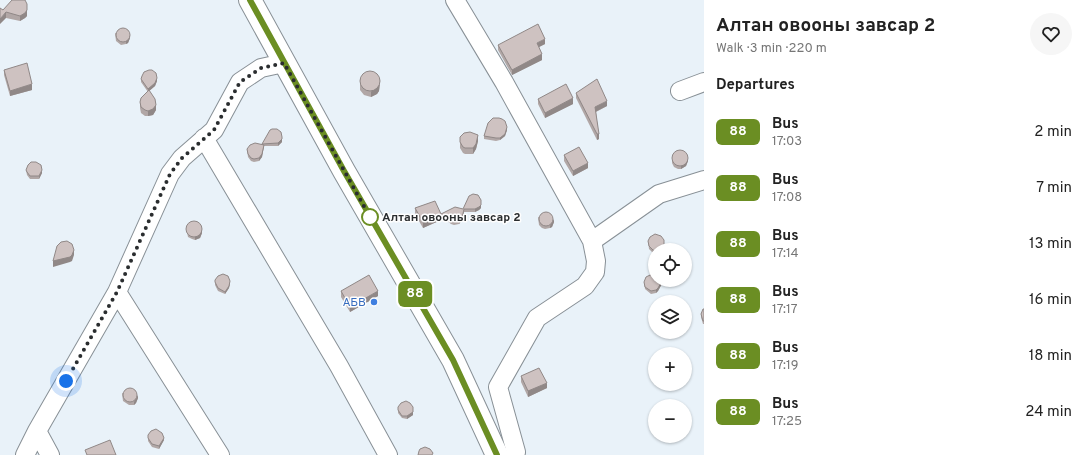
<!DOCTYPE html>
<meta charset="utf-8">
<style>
body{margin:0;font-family:Overpass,sans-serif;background:#f6f6f6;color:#222;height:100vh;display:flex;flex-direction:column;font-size:15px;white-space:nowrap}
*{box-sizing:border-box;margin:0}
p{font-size:13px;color:#767676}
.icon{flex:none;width:22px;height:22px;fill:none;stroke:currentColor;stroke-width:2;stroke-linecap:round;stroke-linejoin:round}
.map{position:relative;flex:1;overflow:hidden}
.details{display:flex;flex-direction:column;background:#fff;width:380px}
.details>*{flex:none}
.badge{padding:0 8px;border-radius:6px;font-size:14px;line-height:26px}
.tools{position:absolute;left:648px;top:243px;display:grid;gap:8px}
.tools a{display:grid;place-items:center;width:44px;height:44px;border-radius:50%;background:#fff;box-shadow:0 1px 3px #0004;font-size:20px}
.you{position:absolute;width:20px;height:20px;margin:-10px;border:3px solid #fff;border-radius:50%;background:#1a73e8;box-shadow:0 0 0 6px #1a73e833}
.map>.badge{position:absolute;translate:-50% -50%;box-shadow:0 0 0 2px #fff}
h2{padding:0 12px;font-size:15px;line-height:36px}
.round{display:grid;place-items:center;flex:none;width:42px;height:42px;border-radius:21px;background:#f6f6f6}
.summary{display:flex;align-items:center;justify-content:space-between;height:68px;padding:0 12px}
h1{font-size:19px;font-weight:700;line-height:30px}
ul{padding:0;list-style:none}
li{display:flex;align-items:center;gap:12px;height:56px;padding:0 12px}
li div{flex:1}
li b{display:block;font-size:15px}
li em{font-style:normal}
li .badge{min-width:44px;font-weight:700;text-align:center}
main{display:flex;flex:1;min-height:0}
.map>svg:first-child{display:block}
</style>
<main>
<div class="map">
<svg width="704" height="455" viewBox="0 0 704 455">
<rect width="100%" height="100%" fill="#e9f2f9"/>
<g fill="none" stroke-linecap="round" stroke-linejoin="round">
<defs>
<path id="street" d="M455,0L504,82L592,241L596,261L595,272L585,286L537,318L498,387L516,452L514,455
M680,91L704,82
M204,138L339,366L388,455
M592,241L659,194L704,180
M117,292L220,455
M37,431L50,455
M25,455L37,431L117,292L170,174L182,158L214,130L240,82L261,68L284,63"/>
<path id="secondary" d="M250,0L344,171L453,360L497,455"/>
</defs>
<use href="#street" stroke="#889096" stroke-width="20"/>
<use href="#secondary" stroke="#889096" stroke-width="24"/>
<use href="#street" stroke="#fff" stroke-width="18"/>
<use href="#secondary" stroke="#fff" stroke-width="22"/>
</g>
<path fill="#b1a7a6" d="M3,10L27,16L25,18L20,21L6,18Z
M115,33L130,38L128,43L126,44L121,45L116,41Z
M545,44L539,47L542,60L512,75L498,50V45Z
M4,70L32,90L10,96L4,75Z
M360,78L380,85L379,91L377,94L371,97L364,95L360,90Z
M141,79L157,81L155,86L149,91L156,110L153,115L148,116H145L141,113L140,108V102L148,92L141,82Z
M576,93L607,106L596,112L599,139L597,140L576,98Z
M538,99L573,104L545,118L538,104Z
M507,130L505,136L500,140L496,141L484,139V136Z
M282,139V142L278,146H264L262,157L259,161L254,162L251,161L248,157L247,149L262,144Z
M478,141L476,149L473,154H465L463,153L460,148V142Z
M564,155L588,168L573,176L564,161Z
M672,160L688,161L686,166L681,169H678L674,167L672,163Z
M26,170L42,173L39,179H30L27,175Z
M415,208L441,214L463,209L481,208L479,210L475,212H464L462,220L459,224L454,225L451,224L441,216V220L423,228L415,214Z
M538,217L554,222L552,227L550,228L545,229L542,228L539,225Z
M187,227L202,233L200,238L195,240L192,239L188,237L187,232Z
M664,240V248L655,250V253H653L649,249L648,241Z
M655,280H664L658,291L656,293L651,294L645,289L644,282Z
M215,282L230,284L229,288L225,294L218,291L215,285Z
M341,291L378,296L350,312L341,297Z
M704,309V324H703L701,317V314Z
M521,376L547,388L528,397L521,382Z
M122,393L138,398L136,403L134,405H129L123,401Z
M398,407L413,415L407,419L402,418L398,413Z
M148,435L164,440L159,449L152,447L148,441Z"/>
<path fill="#908887" d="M27,4V16L25,18L20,21V16Z
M6,12V18L0,24V19Z
M130,35V38L128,43L126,44V41Z
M545,39V44L537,48V43Z
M542,54V60L512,75V70Z
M157,78V81L155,86L148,92V89Z
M380,79L379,91L377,94L371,97V92Z
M32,84V90L10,96V91Z
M573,98V104L545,118V113Z
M607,101V106L595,112V107Z
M156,105V110L153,115L148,116V111Z
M507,127V130L505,136L500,140V138Z
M597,134H599V139L597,140Z
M478,135V141L476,149L473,154V148Z
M282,137V142L278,146V143Z
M264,145L262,157L259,161V158Z
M688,159V161L686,166L681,169V166Z
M588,163V168L573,176V171Z
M42,170V173L39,179V176Z
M481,200V208L479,210L475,212V209Z
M464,209V212L462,220L459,224V221Z
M441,214V220L423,228V222Z
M554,219V222L552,227L550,228V226Z
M202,230V233L200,238L195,240V237Z
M74,250V255L72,261L70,262L53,267V261Z
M663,280H664L658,291L656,293V290Z
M230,281L229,288L225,294V292Z
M378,291V296L350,312V307Z
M547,383V388L528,397V391Z
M138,395V398L136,403L134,405V402Z
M413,407V415L407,419V416Z
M164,438V440L159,449V446Z"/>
<path fill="#cec2c1" stroke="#908887" d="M12,0H25L27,4V10L25,13L20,16L6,12L0,19V8L3,10Z
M538,24L545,39L537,43L542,54L512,70L498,45Z
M116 35a7 7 0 1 1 14 0a7 7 0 1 1-14 0Z
M27,63L32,84L10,91L4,70Z
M149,70H152L156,73L157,78L155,83L148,89L141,79L142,76L144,72Z
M360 81a10 10 0 1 1 20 0a10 10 0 1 1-20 0Z
M597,79L607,101L595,107L599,134H597L576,93Z
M566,84L573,98L545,113L538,99Z
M149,90L155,99L156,105L153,109L148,111L145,110L141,107L140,102L141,98Z
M493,118H499L502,119L505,121L507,127L505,134L500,138H496L484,136L488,123Z
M272,129H277L281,132L282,137V139L278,143L262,144L270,130Z
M470,132L478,135L476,144L473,148H465L463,147L460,142V137L464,133Z
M255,143L264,145L262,154L259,158L254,159L251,158L248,154L247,149L250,145Z
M579,147L588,163L573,171L564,155Z
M672 158a8 8 0 1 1 16 0a8 8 0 1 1-16 0Z
M31,162H36L41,165L42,170L39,176H30L27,172L26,170L28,165Z
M473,194L478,195L481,200V205L479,207L475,209H464L462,218L459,221L454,222L451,221L441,214L455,207L463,209L469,196Z
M435,201L441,214L423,222L415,208Z
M539 219a7 7 0 1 1 14 0a7 7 0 1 1-14 0Z
M186 229a8 8 0 1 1 16 0a8 8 0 1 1-16 0Z
M655,234L661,236L664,240V245L661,250H655V251L653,250L649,246L648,241L650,237Z
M67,241L72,244L74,250L72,255L70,257L53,261L57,246L61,242Z
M655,273V280H663L658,288L656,290L651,291L645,287L644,282L646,277L648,276Z
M223,274L228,276L230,281L229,286L225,292L218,288L215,282V280L218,276Z
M369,275L378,291L350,307L341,291Z
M703,309H704V321H703L701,314Z
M539,368L547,383L528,391L521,376Z
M123 395a7 7 0 1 1 14 0a7 7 0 1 1-14 0Z
M406,401L410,403L413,407V412L407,416H402L398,410V407L401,403Z
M156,429L162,433L164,438L159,446L152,444L148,438V435L151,431Z
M110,440L116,455H87L85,450Z
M425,447L430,449L433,453L432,455H418L419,451L420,449Z"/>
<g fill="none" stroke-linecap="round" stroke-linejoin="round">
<defs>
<path id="line" d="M250,0L344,171L453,360L497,455"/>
</defs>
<use href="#line" stroke="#fff" stroke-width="9"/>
<use href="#line" stroke="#6b8e23" stroke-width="6"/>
<path stroke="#2a2d2f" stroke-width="4" stroke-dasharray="0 7.2" d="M66,381L117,292L170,174L182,158L214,130L240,82L261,68L284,63L370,217"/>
</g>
<circle fill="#fff" stroke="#6b8e23" stroke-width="2" cx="370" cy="217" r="8"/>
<circle fill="#3f7fe0" stroke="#fefefe" stroke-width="1.5" cx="374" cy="302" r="4"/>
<g text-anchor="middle" stroke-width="3" stroke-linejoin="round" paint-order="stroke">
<g font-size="12" font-weight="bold" fill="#2a2d2f" stroke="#fefefe" text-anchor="start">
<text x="382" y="221">Алтан овооны завсар 2</text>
</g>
<g font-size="12" fill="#366cbe" stroke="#fefefe" text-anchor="end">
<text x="366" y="306">АБВ</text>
</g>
</g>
</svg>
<div class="tools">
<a><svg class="icon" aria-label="locate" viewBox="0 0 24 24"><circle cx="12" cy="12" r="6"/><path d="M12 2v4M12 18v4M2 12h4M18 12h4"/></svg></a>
<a><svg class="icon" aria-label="layers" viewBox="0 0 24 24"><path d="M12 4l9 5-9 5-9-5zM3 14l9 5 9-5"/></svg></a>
<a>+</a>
<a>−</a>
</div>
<div class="you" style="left:66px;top:381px"></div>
<b class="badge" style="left:415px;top:294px;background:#6b8e23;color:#fff">88</b>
</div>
<section class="details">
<div class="summary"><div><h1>Алтан овооны завсар 2</h1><p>Walk · 3 min · 220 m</p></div><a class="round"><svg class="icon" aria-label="heart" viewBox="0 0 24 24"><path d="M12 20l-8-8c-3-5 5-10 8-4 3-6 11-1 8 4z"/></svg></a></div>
<h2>Departures</h2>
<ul>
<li><span class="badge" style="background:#6b8e23;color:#fff">88</span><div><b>Bus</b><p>17:03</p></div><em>2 min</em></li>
<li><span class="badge" style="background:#6b8e23;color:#fff">88</span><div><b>Bus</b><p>17:08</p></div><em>7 min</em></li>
<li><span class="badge" style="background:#6b8e23;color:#fff">88</span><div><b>Bus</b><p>17:14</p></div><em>13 min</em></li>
<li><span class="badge" style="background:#6b8e23;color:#fff">88</span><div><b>Bus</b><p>17:17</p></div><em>16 min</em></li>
<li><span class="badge" style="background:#6b8e23;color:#fff">88</span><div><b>Bus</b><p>17:19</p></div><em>18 min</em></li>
<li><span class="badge" style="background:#6b8e23;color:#fff">88</span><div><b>Bus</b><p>17:25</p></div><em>24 min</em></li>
</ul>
</section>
</main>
